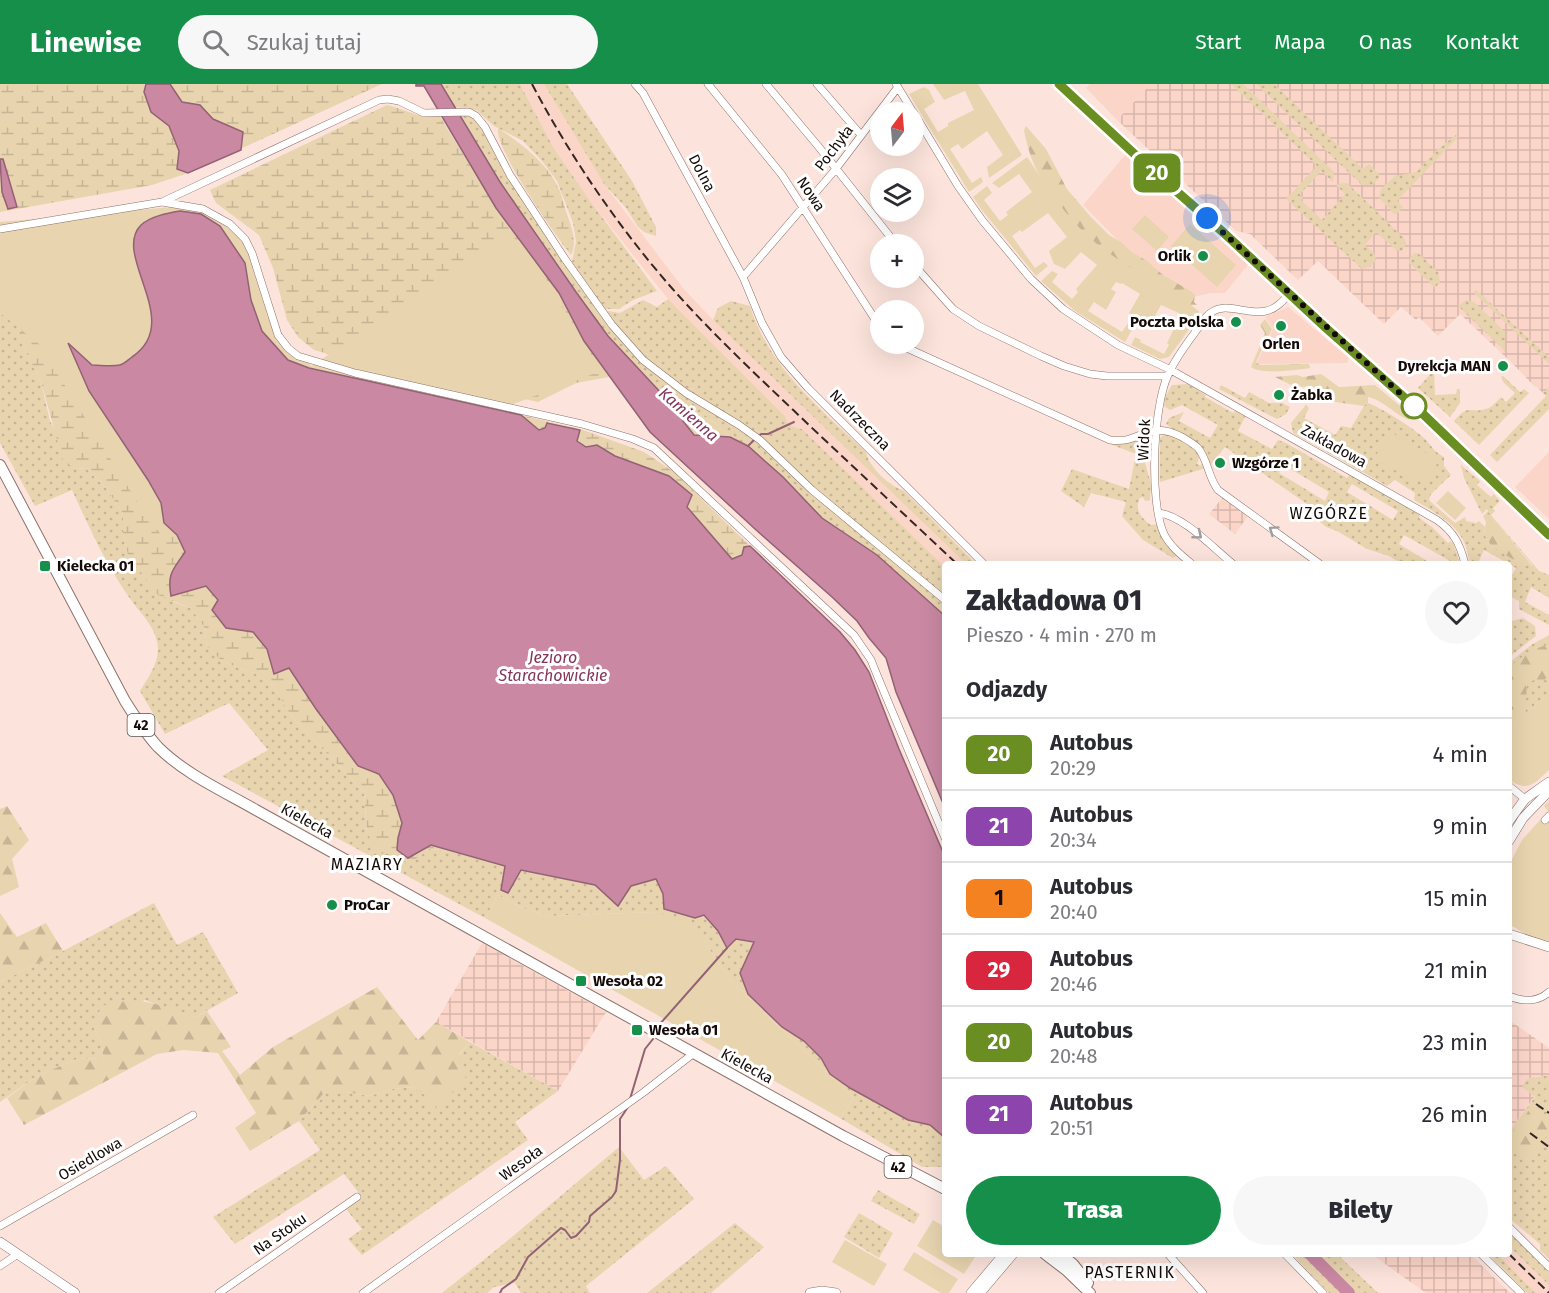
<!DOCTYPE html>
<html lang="pl">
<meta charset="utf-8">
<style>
body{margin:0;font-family:"Fira Sans",sans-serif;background:#f7f7f7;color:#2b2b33;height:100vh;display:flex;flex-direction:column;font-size:22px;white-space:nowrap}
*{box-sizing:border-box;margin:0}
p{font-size:20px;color:#7c7c81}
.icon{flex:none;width:33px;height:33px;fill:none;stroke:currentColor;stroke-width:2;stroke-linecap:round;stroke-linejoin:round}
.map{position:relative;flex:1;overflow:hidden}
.panel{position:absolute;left:942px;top:477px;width:570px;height:696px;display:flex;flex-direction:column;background:#fff;border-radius:6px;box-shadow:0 6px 24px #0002}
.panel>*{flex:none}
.badge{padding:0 12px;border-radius:9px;font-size:21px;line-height:39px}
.needle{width:39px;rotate:16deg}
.tools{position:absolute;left:870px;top:18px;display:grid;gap:12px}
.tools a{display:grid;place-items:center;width:54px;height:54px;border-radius:50%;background:#fff;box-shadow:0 6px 24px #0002;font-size:30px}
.you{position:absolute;width:30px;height:30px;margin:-15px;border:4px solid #fff;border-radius:50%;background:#1a73e8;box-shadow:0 0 0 9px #1a73e833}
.map>.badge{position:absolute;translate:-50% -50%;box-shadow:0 0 0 3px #fff}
h2{padding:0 24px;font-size:22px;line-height:54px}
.round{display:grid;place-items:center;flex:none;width:63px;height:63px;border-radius:32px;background:#f7f7f7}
.summary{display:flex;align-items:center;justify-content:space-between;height:102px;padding:0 24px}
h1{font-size:28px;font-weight:800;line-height:45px}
.action{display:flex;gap:12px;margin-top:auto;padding:12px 24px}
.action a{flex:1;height:69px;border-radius:36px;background:#168f4a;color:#fff;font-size:24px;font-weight:800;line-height:69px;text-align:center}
.action a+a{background:#f7f7f7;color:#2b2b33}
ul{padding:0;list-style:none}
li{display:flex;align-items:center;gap:18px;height:72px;padding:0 24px;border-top:2px solid #e1e1e2}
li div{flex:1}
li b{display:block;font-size:22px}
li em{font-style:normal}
li .badge{min-width:66px;font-weight:700;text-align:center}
header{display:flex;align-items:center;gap:36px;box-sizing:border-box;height:84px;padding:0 30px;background:#168f4a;color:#fff}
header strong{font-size:28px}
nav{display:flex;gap:33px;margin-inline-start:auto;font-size:21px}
.search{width:420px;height:54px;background:#f7f7f7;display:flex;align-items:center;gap:15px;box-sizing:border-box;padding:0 21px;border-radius:33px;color:#7c7c81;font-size:22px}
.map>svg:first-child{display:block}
</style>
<header>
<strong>Linewise</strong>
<div class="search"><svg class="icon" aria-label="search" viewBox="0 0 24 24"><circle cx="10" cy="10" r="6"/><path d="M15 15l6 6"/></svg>Szukaj tutaj</div>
<nav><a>Start</a><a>Mapa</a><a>O nas</a><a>Kontakt</a></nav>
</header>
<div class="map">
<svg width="1549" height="1209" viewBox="0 0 1549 1209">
<defs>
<pattern id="industrial-grid" width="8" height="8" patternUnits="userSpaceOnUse" patternTransform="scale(1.5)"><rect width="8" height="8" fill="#fcd5c9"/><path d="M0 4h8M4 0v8" fill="none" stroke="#d7b6ab"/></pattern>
<pattern id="grass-dots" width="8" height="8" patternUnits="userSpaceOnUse" patternTransform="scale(1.5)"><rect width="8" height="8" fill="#e8d4af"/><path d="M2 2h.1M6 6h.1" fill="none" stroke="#c6b595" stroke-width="1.8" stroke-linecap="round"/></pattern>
<pattern id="forest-firs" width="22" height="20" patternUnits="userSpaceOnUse" patternTransform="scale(1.5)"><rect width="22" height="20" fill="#e8d4af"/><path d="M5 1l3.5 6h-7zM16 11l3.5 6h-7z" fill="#c6b595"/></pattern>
<pattern id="wetland-marsh" width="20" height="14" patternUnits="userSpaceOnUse" patternTransform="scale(1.5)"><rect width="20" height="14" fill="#e8d4af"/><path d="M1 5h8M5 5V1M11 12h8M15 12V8" fill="none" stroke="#c6b595"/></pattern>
</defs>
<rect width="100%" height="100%" fill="#fce4dc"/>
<path fill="#fcd5c9" d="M520,0H544L604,100L683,204L713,236L966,480H945V483L802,345L793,344L786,337L785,332L668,215L590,117L553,63Z
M1090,0H1151L1117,36L1086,4Z
M1126,70L1248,181L1225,209H1211L1193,213L1137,176L1083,121Z
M1288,223L1349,274L1347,279L1260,280L1257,278L1273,245L1265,233Z
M1549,368V435L1515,403Z
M1509,1161L1549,1201V1209H1536L1497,1170H1509Z"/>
<path fill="url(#industrial-grid)" d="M1151,0H1549V311L1546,312L1536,302L1535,303L1513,280L1460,230L1438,252L1419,233L1416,236L1401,223L1384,240L1318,177L1298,196L1250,150L1236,147L1117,36Z
M1223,413L1248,432L1235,450L1209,430Z
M482,859L606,928L558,1007L436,938Z
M1509,936L1549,964V991L1527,995L1535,1012L1509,1048Z
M1376,1170H1470L1510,1209H1426L1374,1172Z"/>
<path fill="url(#grass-dots)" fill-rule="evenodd" d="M441,0H520L553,63L590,117L657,207L633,216L619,225H604L572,178L576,158L573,139L557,97L542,77L523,57L494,42L476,26L455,23Z
M544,0H567L632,97L656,143V152L644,148L638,143L626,124L604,100Z
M1231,0H1243L1334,88L1333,98L1321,87L1300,110L1303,114L1301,116L1322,136L1345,110L1336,101L1343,99L1348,100L1404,154L1406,160L1402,167L1396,166L1376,148L1365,161L1374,169L1376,176L1370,183L1362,185L1286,115L1317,82Z
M1256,0H1274L1363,85L1369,80L1379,90V94L1372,101H1362Z
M462,30L473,33L479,39L596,225L620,229L643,216L657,223L668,215L785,332C787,341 793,344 802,345L945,483V532L877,471L822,434L783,393L748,362L730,353L714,338L662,310L608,252L576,208L500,98L460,33Z
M1456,51L1458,53L1397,117L1403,123L1397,130H1394L1379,114L1381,105L1395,92L1416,88L1437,66Z
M1414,169L1419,170L1438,188L1440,198L1435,204L1409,179L1410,174Z
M1476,206L1549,273V280L1473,208Z
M0,210L21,236V258L41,298L50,337L75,384L87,385L106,404L123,430V450L128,471L142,488L174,518L191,524L204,543L207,563L223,578L254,589L273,601L291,632L364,708L367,748L392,767L430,765L451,767L505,782L501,806L508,808L521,786L595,801L618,822L631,802L656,795L663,810L704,831L718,847L727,863L736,854L754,858L740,889L782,943L804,957L821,974L830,990L850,1004L908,1036L930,1041L945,1054V1083H922L840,1034L854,1014L730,896L702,854L656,828L549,832L523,824L498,811L485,834L222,692L268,666L229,619L165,650L140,607C148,594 158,580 158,565C158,550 146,534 137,524C109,488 91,447 72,406L35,422L0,359Z
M1466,216L1474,218L1505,248V267L1458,222Z
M731,217L750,222C769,284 821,325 866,368C868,382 890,403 903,406L976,480H966L713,236L718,224Z
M1434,286L1435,311L1456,310L1457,305H1460V319L1450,333L1418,304Z
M1503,292L1520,308L1524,305L1529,309L1479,361L1454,337C1470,319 1468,330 1485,325C1492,324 1496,318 1501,313L1506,318L1515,309L1504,299L1501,293Z
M1188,300L1206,311L1205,313L1233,329L1236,325L1246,331L1238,347L1272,365L1278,356L1286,359L1347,394L1350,390L1420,430L1419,434L1432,443L1448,459L1451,457L1454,461L1460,480H1448L1450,477L1404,451L1399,460L1432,480H1402L1389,472L1367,465L1337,447L1326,443L1315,434L1307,420L1225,363L1210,381C1202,356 1185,355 1166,340L1169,334L1184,328L1179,337L1210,354L1218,341L1182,321L1170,326L1164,322L1165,313L1172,301ZM1284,381L1329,408L1325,417L1279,389ZM1352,400L1398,427L1393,436L1347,408Z
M1221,301L1245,314L1249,308L1269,319H1282L1290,323L1286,330L1277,335L1219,305Z
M1549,303V325L1497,378L1490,371L1546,312L1543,309Z
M1368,319C1382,324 1413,344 1424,354C1433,363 1432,366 1444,373V382L1451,391L1431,410L1429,416L1431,418L1455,439L1465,433L1466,437L1476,439L1479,437L1485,443L1484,450L1492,463L1533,482L1489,429L1487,425L1482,430L1464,394L1461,381L1480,397L1477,401L1491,413L1494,410L1500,417L1493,424L1495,427L1491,431L1539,487L1549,491V514L1531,503L1525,518L1549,531V541L1519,525V517L1509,512V496L1516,484L1484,466L1478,479L1480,480H1470C1468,472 1467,463 1463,456C1454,438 1431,426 1414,416L1415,409L1395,396L1387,402L1293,349L1291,339L1306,321L1309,324L1304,334L1335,351L1341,342L1351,344L1364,322Z
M1167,348L1194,363L1200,370L1197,380L1201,382L1203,376L1206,384L1160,398V354Z
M1138,354L1151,400L1150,416L1145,417L1143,413L1140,414C1134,425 1141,434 1151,441L1158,440L1165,459L1178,471L1173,474L1143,456L1122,432L1126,418L1091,409L1084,423L1061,407L1072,385L1129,405L1136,370L1110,360H1118Z
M1523,534L1535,542L1536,552L1509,573V544L1512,537Z
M1549,551V609L1509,643V579L1531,561Z
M154,819L177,861L203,848L238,909L194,934L145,916L94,945L102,960L103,974L77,975L37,992L0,1018V898L63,867Z
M470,958L558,1007L515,1038L528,1056L362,1171L348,1155L362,1145L346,1125L362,1113L344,1090L235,1160L213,1133L320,1066L299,1037L325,1008H346L369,1012L393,1005L413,1003L425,1011Z
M1549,991V1175L1540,1166V1160L1509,1134V1048L1535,1013L1522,1003L1527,995Z
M619,1063L644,1096L666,1082L694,1115L586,1202L590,1209H521L515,1199L494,1203L487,1209H442L501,1162Z
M878,1106L920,1130L914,1140L871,1117Z
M859,1129L893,1149L879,1174L844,1153Z
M735,1139L764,1163L711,1209H647Z
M1509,1148L1549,1188V1201L1509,1162Z
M1292,1170H1337L1378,1209H1329Z
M1488,1170H1497L1536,1209H1527Z"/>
<path fill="url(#forest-firs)" d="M1026,42L1046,65L1067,105L1091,133L1109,151L1121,158L1133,169L1147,177L1163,191L1192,208L1195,211L1194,218L1197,221H1189C1155,201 1109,177 1081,149C1076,144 1071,137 1067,131C1045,104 1030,81 1024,46Z
M1265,235L1272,245L1256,278L1260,281L1309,280L1310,284C1297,286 1261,291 1251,283L1265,249L1260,241Z
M1321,290L1339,303L1375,301L1405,326L1410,336C1394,331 1384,316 1368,313V319L1364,322L1321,316L1310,310L1307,303L1293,302L1275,293L1297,291L1303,293Z
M1488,427L1489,429L1533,483L1521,480L1492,463L1484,450L1486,438L1483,432Z
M1546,561L1549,563V590L1544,597L1534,596L1527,600L1525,629L1509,643V584C1520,573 1531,566 1546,561Z
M7,722L29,756L12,775L19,803L0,812V725Z
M0,829L17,853L46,839L63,867L0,898Z
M377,903L418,956L436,938L470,958L459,970L466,993L455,1006L435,1024H429L425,1011L413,1003L393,1005L369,1012L346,1008H325L299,1037L250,1067L235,1044L256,1029L218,969L183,966L157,970L24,1041L7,1014L37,992L77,975L103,974L102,960L94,945L101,922C140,911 158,919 194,934L207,927L231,963L222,967L240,991L273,963Z
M1534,1023L1549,1033V1048L1529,1079L1509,1066V1054L1530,1025Z"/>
<path fill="url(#wetland-marsh)" d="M0,0H382L188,89L152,101L0,128Z
M387,21C406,25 419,36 439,31L496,124L559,209L584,257L609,293L576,299L538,318L332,271L314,266L298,253L287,236L273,184L259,151L216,119L210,106Z
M498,44C523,61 547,78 560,107C563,115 564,123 567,130C571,142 578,159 571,171C556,153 494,64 498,44Z
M0,156L164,439L177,451L185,468L170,490L171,512L205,502L253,548L267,565L274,589L288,584L316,625L358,682L379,690L393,711L402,739L398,754L408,774L431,761L451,767L430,765L408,780L392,767L378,771L367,748L364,708L291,632L273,601L254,589L223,578L207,563L204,543L191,524L158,511L128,471L123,450V430L106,404L87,385L75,384L63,377L41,298L21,258V236Z
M662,310L714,338L730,353L694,351Z
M521,331L583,346L644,368L674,388L750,462L744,463L742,471L732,475L694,434L669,392L615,372L597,361L586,363L577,357L580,346L545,344L539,346Z"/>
<path fill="#e8d4af" d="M933,0H978L1022,71L989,94L987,83L1003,71L987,47L962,65L958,60L950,65L972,99L981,93L983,98L969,108L909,10L924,3L929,6L935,18L924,25L938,48L948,42V39L974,26L965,7L944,16Z
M1027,73C1046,101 1064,131 1090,154C1123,184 1167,200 1201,229L1169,273L1160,275L1131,261L1135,253L1141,256L1140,258L1164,270L1169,261L1167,259L1181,230L1161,221L1150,241H1138L1129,229L1140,210L1122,199L1121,200L1116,198L1111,205L1116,208L1106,226L1094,218L1088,227L1122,248L1128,239L1133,244L1125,258L1075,227L1041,197L1052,187L1058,190L1052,198L1072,215L1078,208L1076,205L1097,181L1081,168L1065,185L1054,180L1049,167L1067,153L1048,129L1022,148L1020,146L1012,152L1035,184L1044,178L1048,182L1036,192L981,125L973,113L987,102L992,109L984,116L1000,137L1008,131L1006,128L1032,108L1019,90L999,104L992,99Z
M195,121L243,154L275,252L312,282L508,146L542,188L601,287L162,452L143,427L39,260L0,229V138Z
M1145,131L1169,153L1157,167L1132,145Z
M1190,140L1236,181L1217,203L1171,162Z
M1389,347L1437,375C1437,390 1429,393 1417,398L1374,375Z
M1448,407L1466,424L1455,436L1436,419Z
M1340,416L1366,431L1361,440L1343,438L1336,424Z
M1549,609V686C1534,700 1527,709 1509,695V643Z
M1549,717V859L1527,851L1509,840V781L1522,756L1548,727L1544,722Z
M498,811L523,824L549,832L656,828L692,839L730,896L854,1014L840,1034L485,834Z
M933,1136L945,1143V1170H977L964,1190L917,1162Z
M845,1156L887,1180L874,1202L832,1178Z
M914,1168L958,1195L949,1209H941L903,1186Z"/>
<path fill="#ca88a3" stroke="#936274" stroke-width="1.5" d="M146,0H170L182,18L200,21L213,35L243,48L241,66L188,89L177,85L179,67L169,42L151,28L144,8Z
M416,0H441L500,98L576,208L608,252L662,310L694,351L730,353L748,362L783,393L822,434L877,471L945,532V724L896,608L886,574L869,554L857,537L832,513L755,445L650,348L584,257L559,209L496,124L424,2H416Z
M0,75H3L17,123L8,125L2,108Z
M180,127L201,130L220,142L245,179L251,216L262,247L288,276L309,284L521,331L539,346L545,344L547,339L580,346L577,357L586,363L597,361L615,372L669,392L692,411L687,423L732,475L742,471L744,463L750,462L840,548L855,566L869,588L899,665L945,773V1054L930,1041L908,1036L850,1004L830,990L821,974L804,957L782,943L748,910L740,889L754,858L736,855L727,864L718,847L704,831L695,834L664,825L663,810L656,795L631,802L618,822L595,801L521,786L508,809L501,806L505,782L431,761L408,774L397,766L398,754L402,739L393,711L379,690L358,682L316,625L289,584L274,590L267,565L253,548L226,544L212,526L218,516L206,502L171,512C167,489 173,486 185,468L177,451L164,439L161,419L148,396L89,307L68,259L92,281C100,281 112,283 120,281C124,280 128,276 132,273C185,238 111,171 141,141C151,132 168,129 180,127Z"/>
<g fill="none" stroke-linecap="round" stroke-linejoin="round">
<path stroke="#936274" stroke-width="2" d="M759,352L761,350H768L794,338
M748,362L754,356
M659,941L727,864
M630,1015L645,965L653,955
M500,1209L502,1205L516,1195L528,1173L561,1144L565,1146L571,1154L576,1152L589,1138L590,1132L612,1113L616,1107L620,1076V1035L628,1023"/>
<path stroke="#ca88a3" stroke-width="12" d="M1310,1170L1349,1209"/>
<defs>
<path id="street" d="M635,0L643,9L743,193L762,239L781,273L808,304L984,480
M708,0L782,91L880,243
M766,0L818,62L896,160
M817,0L861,51
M896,0L913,28
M914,29L958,102L982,136L1031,195L1063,225L1118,261L1171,286L1437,436C1454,448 1460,460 1465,480
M162,118L203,125L230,140L245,155L252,169L278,251L288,264L298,272L355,289L582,340L633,355L654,364L854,551L871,576L877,591L945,754
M0,145L162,118L379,16L388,15L399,17L424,29L469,28L476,32L485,43L510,91L565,175L612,241L643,276L686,309L739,341L760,356L812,406L945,516
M914,181L953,225L979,242L1041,272L1064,282L1090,290L1107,292H1167
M743,193L835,86L898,3
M898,260L1110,356C1142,361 1146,334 1182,353C1187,356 1193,359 1198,364C1208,376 1208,393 1218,406L1320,480
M1159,429C1184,432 1214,465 1233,480
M1192,480C1181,471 1170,462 1164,450C1149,418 1153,323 1168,291C1177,270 1193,252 1206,233C1223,214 1244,232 1266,227C1276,225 1283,217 1289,210
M1509,702L1525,715
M1545,736L1549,732
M1509,912C1523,918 1538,918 1549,908
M0,1142L193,1031
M1509,1143L1549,1183
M1168,1170L1203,1209
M1285,1170L1323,1209
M1481,1170L1521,1209
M0,1182L18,1170
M219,1209L357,1113
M363,1209L644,1008L694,969"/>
<path id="secondary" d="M1059,0L1142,77L1423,330L1549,451
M1509,737L1525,715L1549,698
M1509,757L1523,734L1549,707
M1509,850L1549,863
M0,1158L75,1209
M810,1209L822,1207L836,1209
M971,1209L1004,1170
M980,1209L1013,1170"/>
<path id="primary" d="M0,381L125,617C135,633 145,649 158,663C185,690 223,707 256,726L843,1052L945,1105
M1045,1170L1066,1186L1090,1209
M1061,1170L1073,1180L1088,1199"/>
</defs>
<use href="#street" stroke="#8d726a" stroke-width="8"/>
<use href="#secondary" stroke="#8d726a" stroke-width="10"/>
<use href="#primary" stroke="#8d726a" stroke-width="12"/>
<use href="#street" stroke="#fff" stroke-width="7"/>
<use href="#secondary" stroke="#fff" stroke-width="9"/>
<use href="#primary" stroke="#fff" stroke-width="10"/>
<path stroke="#332723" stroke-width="2" stroke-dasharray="9 4.5" stroke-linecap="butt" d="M532,0C570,72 617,141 670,202C714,252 763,297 811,343C860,389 908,434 957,480
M1536,1020L1549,1029
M1530,1049L1549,1063
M1509,1170L1549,1209"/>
</g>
<defs><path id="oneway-chevron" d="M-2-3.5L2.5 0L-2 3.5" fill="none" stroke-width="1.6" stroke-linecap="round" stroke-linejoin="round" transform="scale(1.5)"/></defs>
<g stroke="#a19d9c">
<use href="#oneway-chevron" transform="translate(1273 446) rotate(-145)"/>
<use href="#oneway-chevron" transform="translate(1198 451) rotate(39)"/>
</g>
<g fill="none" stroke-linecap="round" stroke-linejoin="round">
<defs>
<path id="line" d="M1059,0L1142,77L1224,149L1326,244L1423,330L1549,451"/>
</defs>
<use href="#line" stroke="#fff" stroke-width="14"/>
<use href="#line" stroke="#6b8e23" stroke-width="9"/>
<path stroke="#140a07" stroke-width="6" stroke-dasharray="0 10.8" d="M1207,134L1414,322"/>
</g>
<g fill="#168f4a" stroke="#fff" stroke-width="2">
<circle cx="1203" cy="172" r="6"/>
<circle cx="1236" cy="238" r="6"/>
<circle cx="1281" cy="242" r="6"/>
<circle cx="1503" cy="282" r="6"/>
<circle cx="1279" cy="311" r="6"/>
<circle cx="1220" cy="379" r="6"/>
<rect x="39" y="476" width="12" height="12" rx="3"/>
<circle cx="332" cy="821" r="6"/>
<rect x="575" y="891" width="12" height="12" rx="3"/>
<rect x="631" y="940" width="12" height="12" rx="3"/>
</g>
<circle fill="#fff" stroke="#6b8e23" stroke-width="3" cx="1414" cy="322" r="12"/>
<g text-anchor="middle" stroke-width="6" stroke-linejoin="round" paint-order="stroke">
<g fill="#fff" stroke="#5a5451" stroke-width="1.5">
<rect x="127.5" y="630" width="27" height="22" rx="4.5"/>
<rect x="884.5" y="1072" width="27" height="22" rx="4.5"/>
</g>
<g font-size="14" font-weight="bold" fill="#140a07">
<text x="141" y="646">42</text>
<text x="898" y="1088">42</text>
</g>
<g font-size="15" fill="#140a07" stroke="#fff">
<text transform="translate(834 64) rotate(-53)" y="5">Pochyła</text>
<text transform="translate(702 89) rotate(62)" y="5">Dolna</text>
<text transform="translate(811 110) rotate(56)" y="5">Nowa</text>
<text transform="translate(860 336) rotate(45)" y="5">Nadrzeczna</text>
<text transform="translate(1144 356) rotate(-87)" y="5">Widok</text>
<text transform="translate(1334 362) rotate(29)" y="5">Zakładowa</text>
<text transform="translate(307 737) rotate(29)" y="5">Kielecka</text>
<text transform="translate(747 982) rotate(29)" y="5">Kielecka</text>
<text transform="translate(90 1075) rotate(-30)" y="5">Osiedlowa</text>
<text transform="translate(521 1079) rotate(-36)" y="5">Wesoła</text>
<text transform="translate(280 1150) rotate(-35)" y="5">Na Stoku</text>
</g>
<g font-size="15" font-weight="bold" fill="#140a07" stroke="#fff" text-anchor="start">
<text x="1191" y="177" text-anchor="end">Orlik</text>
<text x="1224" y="243" text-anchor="end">Poczta Polska</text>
<text x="1281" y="265" text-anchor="middle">Orlen</text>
<text x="1491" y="287" text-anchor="end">Dyrekcja MAN</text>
<text x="1291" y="316">Żabka</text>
<text x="1232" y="384">Wzgórze 1</text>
<text x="57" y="487">Kielecka 01</text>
<text x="344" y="826">ProCar</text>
<text x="593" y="902">Wesoła 02</text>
<text x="649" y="951">Wesoła 01</text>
</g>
<g font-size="16" font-style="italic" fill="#85355b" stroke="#fff">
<text transform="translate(689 330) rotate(41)" y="6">Kamienna</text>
<text x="553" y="579">Jezioro<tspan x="553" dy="18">Starachowickie</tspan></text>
</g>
<g font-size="16" letter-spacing="1.5" fill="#140a07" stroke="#fff">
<text x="1329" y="435">WZGÓRZE</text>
<text x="367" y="786">MAZIARY</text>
<text x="1130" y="1194">PASTERNIK</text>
</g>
</g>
</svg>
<div class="tools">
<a><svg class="needle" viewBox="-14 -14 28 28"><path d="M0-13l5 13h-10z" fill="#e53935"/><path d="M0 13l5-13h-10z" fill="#7c7c81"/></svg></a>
<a><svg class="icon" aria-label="layers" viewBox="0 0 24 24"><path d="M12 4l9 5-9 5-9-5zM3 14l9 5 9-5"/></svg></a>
<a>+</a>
<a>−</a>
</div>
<div class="you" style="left:1207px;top:134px"></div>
<b class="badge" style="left:1157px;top:89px;background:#6b8e23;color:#fff">20</b>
<section class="panel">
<div class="summary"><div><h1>Zakładowa 01</h1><p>Pieszo · 4 min · 270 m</p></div><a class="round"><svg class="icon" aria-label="heart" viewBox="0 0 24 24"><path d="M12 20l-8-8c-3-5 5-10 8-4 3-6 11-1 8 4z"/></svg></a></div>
<h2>Odjazdy</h2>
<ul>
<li><span class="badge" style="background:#6b8e23;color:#fff">20</span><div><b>Autobus</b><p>20:29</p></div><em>4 min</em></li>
<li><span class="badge" style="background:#8e44ad;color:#fff">21</span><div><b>Autobus</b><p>20:34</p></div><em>9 min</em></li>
<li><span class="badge" style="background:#f58220;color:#111">1</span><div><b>Autobus</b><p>20:40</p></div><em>15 min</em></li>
<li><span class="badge" style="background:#d7263d;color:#fff">29</span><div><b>Autobus</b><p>20:46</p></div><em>21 min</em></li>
<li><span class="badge" style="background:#6b8e23;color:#fff">20</span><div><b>Autobus</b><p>20:48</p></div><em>23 min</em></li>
<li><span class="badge" style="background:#8e44ad;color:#fff">21</span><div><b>Autobus</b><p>20:51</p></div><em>26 min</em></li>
</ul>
<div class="action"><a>Trasa</a><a>Bilety</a></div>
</section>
</div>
